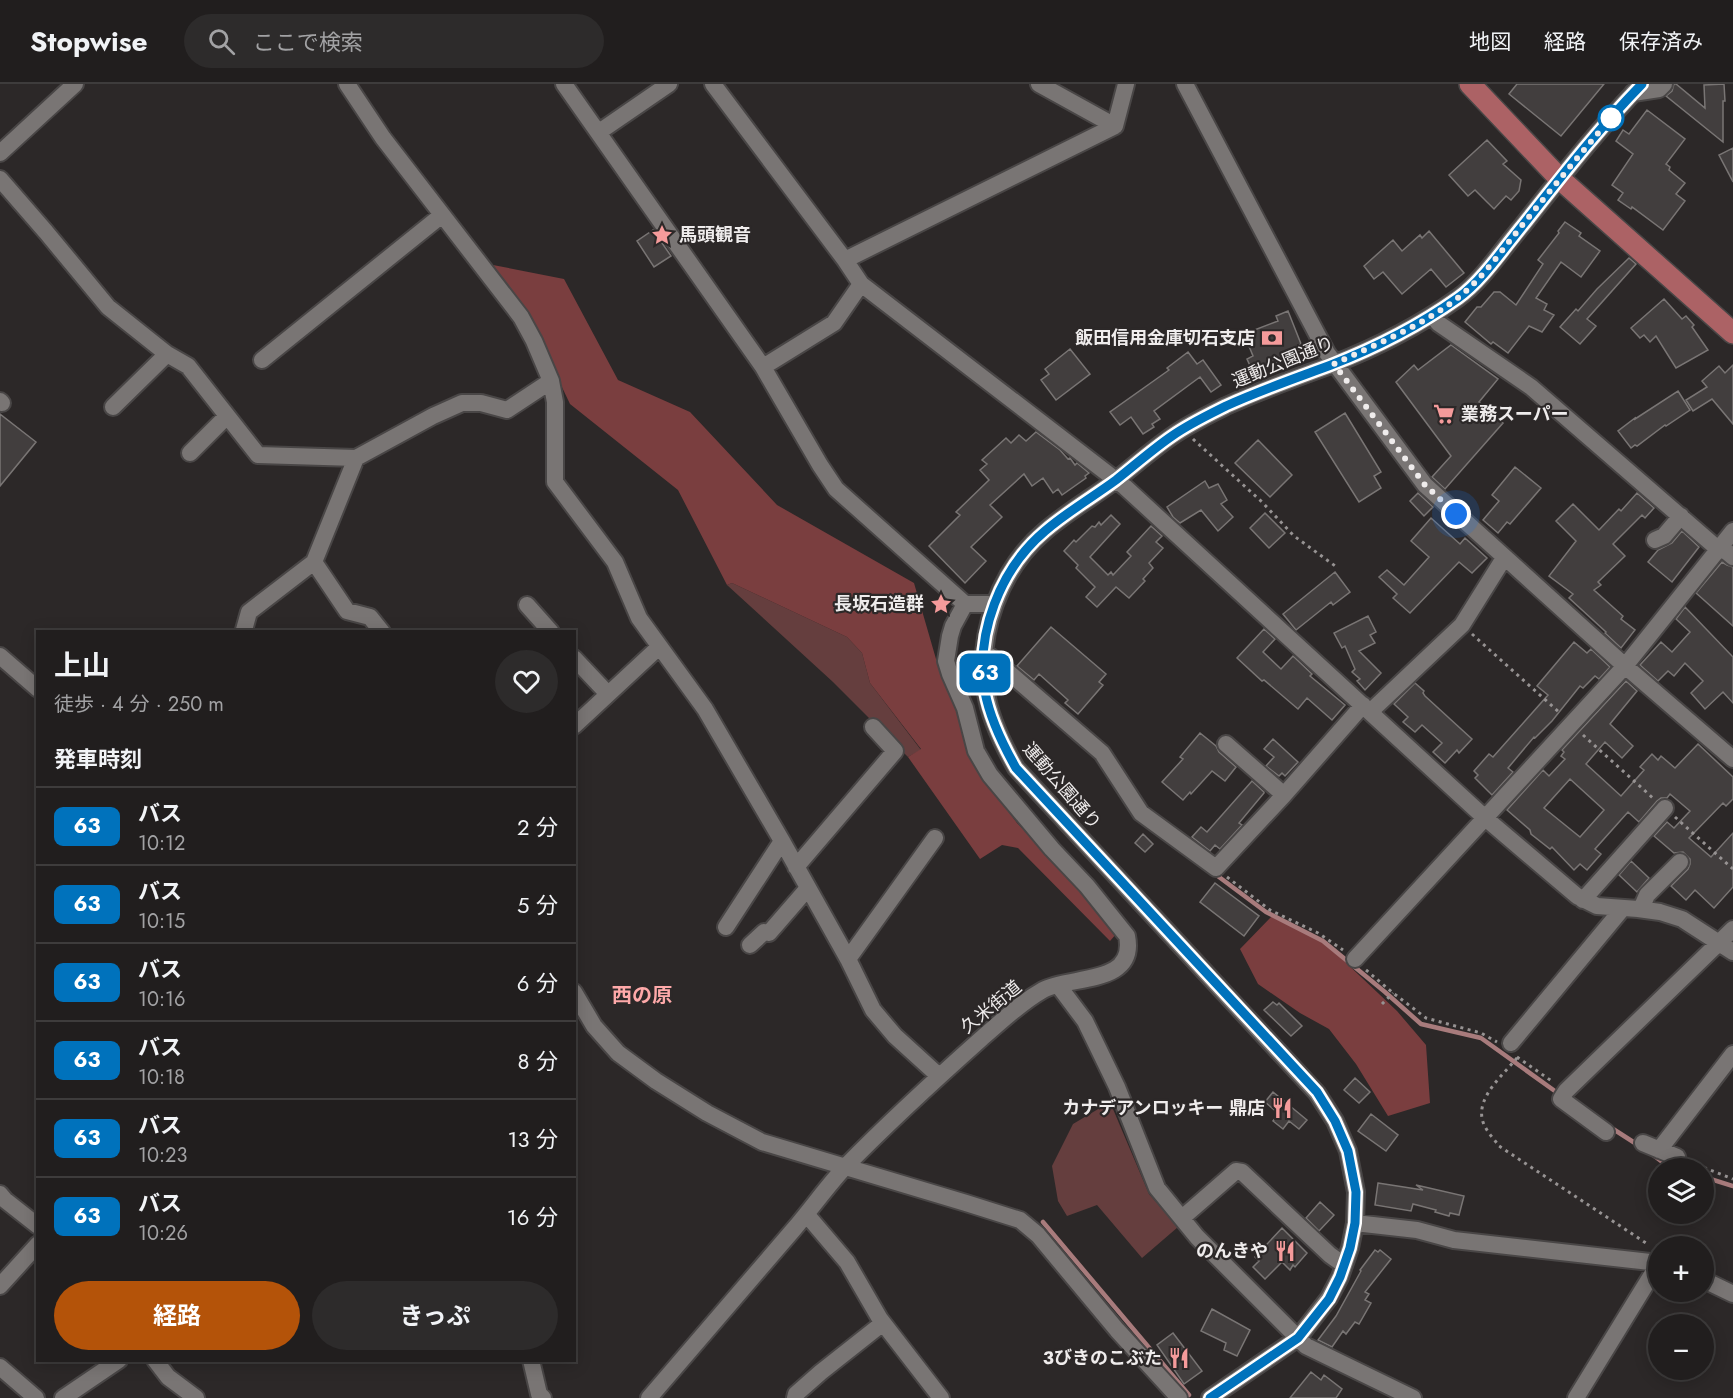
<!DOCTYPE html>
<html lang="ja">
<meta charset="utf-8">
<style>
body{margin:0;font-family:Jost,"Noto Sans JP",sans-serif;background:#2d2b2b;color:#f1f3f6;height:100vh;display:flex;flex-direction:column;font-size:22px;white-space:nowrap}
*{box-sizing:border-box;margin:0}
p{font-size:20px;color:#a2a2a4}
.icon{flex:none;width:33px;height:33px;fill:none;stroke:currentColor;stroke-width:2;stroke-linecap:round;stroke-linejoin:round}
.map{position:relative;flex:1;overflow:hidden}
.details{position:absolute;left:36px;top:546px;width:540px;height:732px;display:flex;flex-direction:column;background:#211e1e;border-radius:0px;box-shadow:0 3px 15px #0003,0 0 0 2px #3e3c3c}
.details>*{flex:none}
.badge{padding:0 12px;border-radius:9px;font-size:21px;line-height:39px}
.buttons{position:absolute;left:1648px;top:1074px;display:grid;gap:12px}
.buttons a{display:grid;place-items:center;width:66px;height:66px;border-radius:50%;background:#211e1e;box-shadow:0 3px 15px #0003,0 0 0 2px #3e3c3c;font-size:30px}
.you{position:absolute;width:30px;height:30px;margin:-15px;border:4px solid #fff;border-radius:50%;background:#1a73e8;box-shadow:0 0 0 9px #1a73e833}
.map>.badge{position:absolute;translate:-50% -50%;box-shadow:0 0 0 3px #fff}
h2{padding:0 18px;font-size:22px;line-height:54px}
.round{display:grid;place-items:center;flex:none;width:63px;height:63px;border-radius:32px;background:#2d2b2b}
.headline{display:flex;align-items:center;justify-content:space-between;height:102px;padding:0 18px}
h1{font-size:28px;font-weight:700;line-height:45px}
.action{display:flex;gap:12px;margin-top:auto;padding:12px 18px}
.action a{flex:1;height:69px;border-radius:36px;background:#b45309;color:#fff;font-size:24px;font-weight:700;line-height:69px;text-align:center}
.action a+a{background:#2d2b2b;color:#f1f3f6}
ul{padding:0;list-style:none}
li{display:flex;align-items:center;gap:18px;height:78px;padding:0 18px;border-top:2px solid #3e3c3c}
li div{flex:1}
li b{display:block;font-size:22px}
li em{font-style:normal}
li .badge{min-width:66px;font-weight:700;text-align:center}
header{display:flex;align-items:center;gap:36px;box-sizing:border-box;height:84px;padding:0 30px;background:#211e1e;border-bottom:2px solid #3e3c3c}
header strong{font-size:28px}
nav{display:flex;gap:33px;margin-inline-start:auto;font-size:21px}
.search{width:420px;height:54px;background:#2d2b2b;display:flex;align-items:center;gap:15px;box-sizing:border-box;padding:0 21px;border-radius:33px;color:#a2a2a4;font-size:22px}
.map>svg:first-child{display:block}
</style>
<header>
<strong>Stopwise</strong>
<div class="search"><svg class="icon" aria-label="search" viewBox="0 0 24 24"><circle cx="10" cy="10" r="6"/><path d="M15 15l6 6"/></svg>ここで検索</div>
<nav><a>地図</a><a>経路</a><a>保存済み</a></nav>
</header>
<div class="map">
<svg width="1733" height="1314" viewBox="0 0 1733 1314">
<rect width="100%" height="100%" fill="#2c2828"/>
<path fill="#653e3e" d="M732,499L847,553L862,569L870,599L921,666L908,673L833,598L727,501Z
M1110,1018L1149,1110L1178,1143L1142,1174L1097,1121L1067,1132L1058,1117L1052,1082L1073,1040Z"/>
<path fill="#7a3e3f" d="M493,181L564,195L618,296L690,328L777,421L914,499L936,575L957,626L973,679L1017,739L1082,805L1117,849L1110,857L1018,764L1002,761L980,775L908,673L921,665L870,599L862,569L847,553L732,499L727,501L678,406L570,320L530,236Z
M1272,832L1323,857L1397,927L1426,961L1430,1019L1388,1032L1356,980L1329,945L1300,929L1258,900L1240,865Z"/>
<g fill="none" stroke-linecap="round" stroke-linejoin="round">
<path stroke="#a87b7c" stroke-width="4.5" d="M1215,790L1266,828L1323,857L1385,908L1421,940L1481,954L1559,1010
M1610,1043L1638,1061
M1653,1071L1661,1077L1680,1084
M1704,1093L1733,1102
M1043,1138L1189,1311"/>
</g>
<path fill="#423e3e" stroke="#797574" stroke-width="1.5" fill-rule="evenodd" d="M1517,0H1604L1561,52L1509,10Z
M1674,0H1676L1705,24L1704,1L1724,0L1725,17H1723V58L1666,12L1672,7Z
M1647,26L1685,55L1666,80L1670,83L1669,86L1685,99L1676,110L1685,117L1663,146L1632,123L1631,125L1618,116L1623,109L1612,101L1633,70L1616,57L1623,46L1629,50Z
M1487,56L1507,77L1503,80L1521,96L1519,107L1511,116L1506,112L1494,125L1475,106L1468,112L1449,91Z
M1733,64V98L1719,71Z
M1565,138L1581,149L1579,152L1600,167L1581,193L1561,178L1536,214L1547,220L1544,226L1554,231L1542,248L1529,242L1508,269L1493,258L1491,260L1465,238L1477,223H1481L1494,208H1500L1516,221L1543,180L1538,176L1559,149L1558,147Z
M653,146L671,172L654,183L637,157Z
M1429,147L1464,189L1446,203L1431,185L1402,210L1383,188L1374,195L1364,182L1393,156L1402,167L1420,151L1422,154Z
M1629,174L1636,180L1587,235L1596,242L1580,260L1560,243L1576,225L1578,227L1597,205Z
M1664,215L1682,235L1686,232L1694,241L1692,243L1708,266L1676,284L1656,252L1650,258L1644,251L1640,254L1631,244Z
M1288,227L1301,260L1297,262L1300,269L1296,270L1297,272L1261,285V283L1252,286L1247,275L1253,272L1244,250L1278,237L1276,232Z
M1451,261L1498,295L1479,318L1503,339L1445,405L1432,393L1451,372L1396,298L1414,281L1418,286Z
M1070,265L1090,290L1056,316L1041,296L1049,290L1045,285Z
M1188,268L1197,280L1203,276L1221,301L1211,308L1200,293L1154,327L1160,335L1152,340L1154,343L1143,350L1131,333L1120,341L1110,328L1169,286L1167,284Z
M1733,281V340L1712,315L1693,327L1686,316L1707,303L1702,297L1719,282L1725,289Z
M1678,307L1690,326L1666,342L1665,341L1637,362L1635,361L1631,364L1618,347L1635,334V335Z
M1345,329L1381,388L1374,392L1381,404L1359,418L1315,348Z
M0,330L36,358L0,402Z
M1036,348L1060,366L1068,375L1070,374L1075,381L1077,379L1089,389L1085,392L1086,394L1062,411L1058,405L1053,409L1043,394L1032,402L1024,390L990,421L1002,433L971,463L986,477L965,499L929,462L960,431L956,428L989,396L980,386L987,380L982,376L1006,354L1011,359L1019,351L1026,357Z
M1258,356L1292,391L1270,413L1235,379Z
M1515,383L1541,404L1510,440L1507,438L1498,449L1483,436L1499,417L1492,411Z
M1205,397L1209,404L1218,400L1227,416L1221,420L1233,433L1218,447L1201,426L1180,439L1173,433L1167,423Z
M1418,409L1433,423L1424,432L1410,417Z
M1637,409L1654,424L1645,434L1642,431L1613,460L1625,472L1598,498L1601,501L1594,506L1623,532L1621,535L1635,546L1621,564L1605,549L1606,548L1569,514L1573,510L1549,492L1576,457L1556,437L1573,420L1599,446L1619,425L1621,427Z
M1265,429L1285,449L1269,464L1250,444Z
M1111,431L1120,440L1090,473L1108,491L1111,488L1113,491L1131,472L1127,468L1151,442L1162,452L1156,458L1163,464L1149,479L1153,484L1143,495L1145,497L1129,514L1116,503L1097,523L1086,513L1095,503L1076,484L1078,481L1064,467L1074,456L1076,458L1092,442L1095,443L1099,438L1101,441Z
M1431,434L1460,460L1465,454L1487,474L1472,489L1459,478L1410,529L1393,514L1397,510L1379,493L1387,486L1404,501L1429,473L1411,457Z
M1682,447L1699,463L1672,498L1648,478L1658,466L1672,459Z
M1722,478L1727,481L1733,483V542L1696,509Z
M1335,488L1350,508L1333,521L1331,518L1296,546L1283,530Z
M1685,523L1733,573V619L1723,608L1705,625L1691,609L1703,597L1685,579L1674,592L1668,587L1658,597L1640,581L1661,558L1672,568L1690,548L1676,535Z
M1368,532L1376,548L1370,551L1375,559L1359,567L1381,589L1365,606L1357,597L1360,595L1352,588L1355,585L1345,562L1342,564L1334,549Z
M1051,543L1106,590L1099,598L1103,601L1078,630L1065,619L1068,616L1039,590L1034,596L1017,582Z
M1264,545L1275,555L1263,568L1281,585L1293,572L1312,590L1310,592L1345,621L1332,636L1307,614L1298,625L1264,596L1262,597L1237,574Z
M1574,558L1587,569L1591,565L1610,583L1599,595L1595,592L1583,604L1580,602L1552,637L1535,654L1534,653L1508,684L1513,688L1492,711L1475,694L1478,691L1474,687L1489,670L1493,673L1548,611L1537,602Z
M1626,597L1637,607L1610,640L1633,662L1622,674L1605,658L1586,680L1621,712L1644,686L1640,683L1652,670L1658,676L1661,672L1675,684L1698,660L1733,693V715L1726,722L1723,719L1689,754L1711,773L1733,749V803L1714,824L1695,806L1686,816L1671,802L1688,785L1690,780V775L1683,768L1674,769L1654,752L1667,738L1674,744L1690,727L1670,710L1667,714H1661L1657,717L1639,738L1628,728L1595,765L1601,770L1587,786L1580,780L1574,786L1552,763L1550,765L1531,750L1530,746L1507,726L1543,686L1549,692L1565,675L1561,672L1564,668L1562,666ZM1570,695L1604,726L1580,753L1544,724Z
M1415,599L1424,607L1423,609L1425,612L1472,655L1459,669L1457,666L1445,679L1433,668L1442,659L1422,641L1415,648L1403,638L1408,633L1394,620Z
M1200,649L1216,662L1219,668L1236,683L1225,697L1212,687L1191,710L1190,708L1183,716L1162,698L1183,675L1180,673Z
M1273,655L1298,678L1285,692L1282,689L1279,692L1266,682L1274,673L1264,665Z
M1252,697L1264,708V709L1239,739L1242,741L1220,765L1215,761L1210,767L1192,753L1201,743L1207,748Z
M1143,750L1153,760L1145,768L1135,759Z
M1631,777L1649,794L1637,808L1619,791Z
M1215,799L1259,832L1244,852L1200,818Z
M1273,918L1277,921L1279,919L1302,942L1291,952L1264,926Z
M1355,994L1370,1008L1359,1019L1344,1006Z
M1273,1008L1307,1036L1299,1045L1289,1037L1283,1045L1273,1037L1279,1030L1265,1018Z
M1371,1030L1398,1051L1386,1067L1358,1047Z
M1378,1099L1423,1106L1416,1101L1464,1112L1459,1131L1450,1129L1449,1132L1435,1128L1436,1126L1413,1120L1411,1127L1375,1121Z
M1320,1118L1334,1131L1319,1147L1306,1134Z
M1282,1144L1307,1169L1295,1183L1293,1181L1290,1186L1282,1178L1265,1195L1253,1183L1259,1177L1255,1173Z
M1375,1166L1378,1168L1380,1166L1391,1175L1365,1208L1369,1210L1365,1216L1371,1219L1359,1240L1355,1238L1346,1250L1343,1247L1332,1263L1318,1256L1336,1232L1361,1187L1360,1186Z
M1212,1225L1250,1246L1237,1272L1224,1266L1226,1259L1201,1247Z
M1173,1249L1202,1287L1184,1300L1157,1261Z
M1311,1288L1321,1296L1324,1291L1342,1305L1336,1314H1290Z"/>
<g fill="none" stroke-linecap="round" stroke-linejoin="round">
<defs>
<path id="minor" d="M347,0L383,54L521,233L534,257L551,297L555,318V398L615,478L639,534L705,625L782,757L848,875L873,926L895,952L939,992
M564,0L763,283L820,381L836,405L965,520
M713,0L845,176L861,200L1125,403L1484,733L1577,812L1597,822L1638,825L1660,828L1682,835L1733,868
M1039,0L1115,42
M1185,0L1327,269L1425,401L1625,582L1733,675
M1633,9L1659,5L1664,0
M599,48L669,0
M0,69L75,0
M0,95L46,148L108,223L167,270L188,282L258,371L356,374L433,332L462,319H481L507,326L551,297
M845,176L1115,42L1126,0
M1438,239L1531,303L1718,465L1727,468L1733,473
M262,276L442,131
M763,283L834,239L861,200
M0,317L2,319
M113,323L167,270
M190,369L227,332
M1655,456L1664,452L1681,432
M314,478L347,527L370,533L382,548
M527,521L551,548
M246,548L244,546L249,528L314,478L356,374
M985,568L1102,669L1141,729L1216,784L1284,711
M0,572L38,605
M574,574L608,610
M1371,627L1462,541L1504,474
M574,642L659,563
M1226,660L1284,711L1363,621
M796,783L895,667L873,643
M1583,816L1665,724
M1641,825L1647,811L1680,778
M726,843L782,757
M750,861L764,848L769,849L808,804
M848,875L935,754
M1355,875L1625,582L1733,447
M1058,901L1085,937L1117,1003L1157,1104L1197,1153L1306,1262L1413,1314
M574,908L594,942L618,969L656,997L707,1029L762,1058L966,1119L1020,1136L1038,1151L1117,1246L1179,1314
M1511,959L1623,824
M1606,1048L1561,1015L1566,1007L1733,845
M1643,1059L1677,1073
M1659,1066L1733,970
M0,1110L5,1116L38,1142
M807,1131L847,1178L880,1235L941,1314
M1182,1134L1236,1087L1242,1088L1330,1171L1344,1181
M1355,1139L1417,1146L1454,1156L1659,1179
M1704,1196L1733,1210
M0,1202L38,1160
M155,1276L168,1293L196,1314
M531,1276L539,1310L543,1314
M0,1283L36,1314
M63,1314L119,1276
M649,1314C697,1258 746,1201 794,1145C812,1124 828,1101 846,1082C890,1037 936,995 982,954C1002,937 1020,919 1043,906C1070,891 1137,902 1127,852L1087,802L1052,765L990,691L976,667L965,624L950,590L946,577L950,552L953,542L965,520H994
M795,1314L796,1310L821,1288L883,1239
M1210,1314L1298,1254L1329,1214L1340,1193L1350,1164L1355,1139L1356,1108L1348,1067L1335,1037L1317,1009L1016,684C1003,661 990,635 986,609C976,550 1000,485 1045,447C1067,428 1093,413 1116,396C1135,381 1153,365 1172,352C1189,340 1208,331 1226,322C1261,306 1296,294 1331,281C1375,264 1420,241 1458,214C1483,196 1503,164 1523,141C1561,93 1599,44 1642,0
M1576,1314L1659,1179"/>
<path id="major" d="M1470,0L1560,95L1733,249"/>
</defs>
<use href="#minor" stroke="#494646" stroke-width="20"/>
<use href="#major" stroke="#494646" stroke-width="24"/>
<path stroke="#979393" stroke-width="3" stroke-dasharray="3 4.5" stroke-linecap="butt" d="M1193,355L1262,418L1294,452L1338,484
M1472,550L1561,630
M1583,651L1654,715
M1675,733L1733,785
M1227,793L1270,826L1318,849L1343,866
M1366,886L1393,909L1426,934L1481,949L1497,958
M1382,920L1393,909
M1517,973L1553,998
M1517,974C1503,991 1475,1014 1483,1038C1486,1047 1494,1055 1499,1062L1649,1161
M1690,1078L1733,1095"/>
<use href="#minor" stroke="#797574" stroke-width="16"/>
<use href="#major" stroke="#ac6265" stroke-width="21"/>
</g>
<g fill="none" stroke-linecap="round" stroke-linejoin="round">
<defs>
<path id="line" d="M1210,1314L1298,1254L1329,1215L1340,1193L1350,1164L1355,1139L1356,1108L1348,1067L1335,1037L1317,1008L1016,684C1003,661 990,635 985,608C975,550 1000,485 1045,447C1067,428 1093,413 1116,396C1135,381 1153,365 1172,352C1189,340 1208,331 1226,322C1261,306 1296,294 1331,281C1375,264 1420,241 1458,214C1482,197 1504,164 1523,141C1561,93 1599,44 1642,0"/>
</defs>
<use href="#line" stroke="#fff" stroke-width="14"/>
<use href="#line" stroke="#0072bc" stroke-width="9"/>
<path stroke="#efecec" stroke-width="6" stroke-dasharray="0 10.8" d="M1456,430L1425,401L1334,280C1377,260 1422,242 1459,213C1483,194 1501,167 1520,144C1550,107 1580,70 1611,34"/>
</g>
<defs>
<symbol id="sight-bare" viewBox="-9 -9 18 18"><path d="M0-6L1.8-2.2L6-1.7L2.9 1.2L3.7 5.4L0 3.3L-3.7 5.4L-2.9 1.2L-6-1.7L-1.8-2.2Z" fill="#f59b9b" stroke="#2c2828" stroke-width="2.5" paint-order="stroke"/></symbol>
<symbol id="bank-bare" viewBox="-9 -9 18 18"><path d="M-6-4H6V4H-6ZM0-2.3a2.3 2.3 0 1 0 0 4.6a2.3 2.3 0 1 0 0-4.6Z" fill="#f59b9b" stroke="#2c2828" stroke-width="2.5" paint-order="stroke"/></symbol>
<symbol id="supermarket-bare" viewBox="-9 -9 18 18"><path d="M-6-5.5h2.5l.6 2H6L4.5 2H-2.5L-4.4-4H-6ZM-1.5 3.2a1.3 1.3 0 1 0 .1 0ZM3 3.2a1.3 1.3 0 1 0 .1 0Z" fill="#f59b9b" stroke="#2c2828" stroke-width="2.5" paint-order="stroke"/></symbol>
<symbol id="restaurant-bare" viewBox="-9 -9 18 18"><path d="M-5-6h1v4h1v-4h1v4h1v-4h1v5L-1.5 .5V6h-2V.5L-5-1ZM5-6V6H3V1.5H1.5Q1.5-4 5-6Z" fill="#f59b9b" stroke="#2c2828" stroke-width="2.5" paint-order="stroke"/></symbol>
</defs>
<g fill-rule="evenodd">
<use href="#sight-bare" x="647" y="136" width="30" height="30"/>
<use href="#bank-bare" x="1257" y="239" width="30" height="30"/>
<use href="#supermarket-bare" x="1429" y="315" width="30" height="30"/>
<use href="#sight-bare" x="926" y="505" width="30" height="30"/>
<use href="#restaurant-bare" x="1267" y="1009" width="30" height="30"/>
<use href="#restaurant-bare" x="1270" y="1152" width="30" height="30"/>
<use href="#restaurant-bare" x="1164" y="1259" width="30" height="30"/>
</g>
<circle fill="#fff" stroke="#0072bc" stroke-width="3" cx="1611" cy="34" r="12"/>
<g text-anchor="middle" stroke-width="4.5" stroke-linejoin="round" paint-order="stroke">
<g font-size="18" font-weight="bold" fill="#efecec" stroke="#2c2828" text-anchor="end">
<text x="679" y="157" text-anchor="start">馬頭観音</text>
<text x="1255" y="260">飯田信用金庫切石支店</text>
<text x="1461" y="336" text-anchor="start">業務スーパー</text>
<text x="924" y="526">長坂石造群</text>
<text x="1265" y="1030">カナデアンロッキー 鼎店</text>
<text x="1268" y="1173">のんきや</text>
<text x="1162" y="1280">３びきのこぶた</text>
</g>
<g font-size="18" fill="#efecec" stroke="#2c2828">
<text transform="translate(1283 278) rotate(-22)" y="6">運動公園通り</text>
<text transform="translate(1062 702) rotate(49)" y="6">運動公園通り</text>
<text transform="translate(991 923) rotate(-39)" y="6">久米街道</text>
</g>
<g font-size="20" font-weight="bold" fill="#fea9a9" stroke="#2c2828">
<text x="642" y="918">西の原</text>
</g>
</g>
</svg>
<div class="buttons">
<a><svg class="icon" aria-label="layers" viewBox="0 0 24 24"><path d="M12 4l9 5-9 5-9-5zM3 14l9 5 9-5"/></svg></a>
<a>+</a>
<a>−</a>
</div>
<div class="you" style="left:1456px;top:430px"></div>
<b class="badge" style="left:985px;top:589px;background:#0072bc;color:#fff">63</b>
<section class="details">
<div class="headline"><div><h1>上山</h1><p>徒歩 · 4 分 · 250 m</p></div><a class="round"><svg class="icon" aria-label="heart" viewBox="0 0 24 24"><path d="M12 20l-8-8c-3-5 5-10 8-4 3-6 11-1 8 4z"/></svg></a></div>
<h2>発車時刻</h2>
<ul>
<li><span class="badge" style="background:#0072bc;color:#fff">63</span><div><b>バス</b><p>10:12</p></div><em>2 分</em></li>
<li><span class="badge" style="background:#0072bc;color:#fff">63</span><div><b>バス</b><p>10:15</p></div><em>5 分</em></li>
<li><span class="badge" style="background:#0072bc;color:#fff">63</span><div><b>バス</b><p>10:16</p></div><em>6 分</em></li>
<li><span class="badge" style="background:#0072bc;color:#fff">63</span><div><b>バス</b><p>10:18</p></div><em>8 分</em></li>
<li><span class="badge" style="background:#0072bc;color:#fff">63</span><div><b>バス</b><p>10:23</p></div><em>13 分</em></li>
<li><span class="badge" style="background:#0072bc;color:#fff">63</span><div><b>バス</b><p>10:26</p></div><em>16 分</em></li>
</ul>
<div class="action"><a>経路</a><a>きっぷ</a></div>
</section>
</div>
